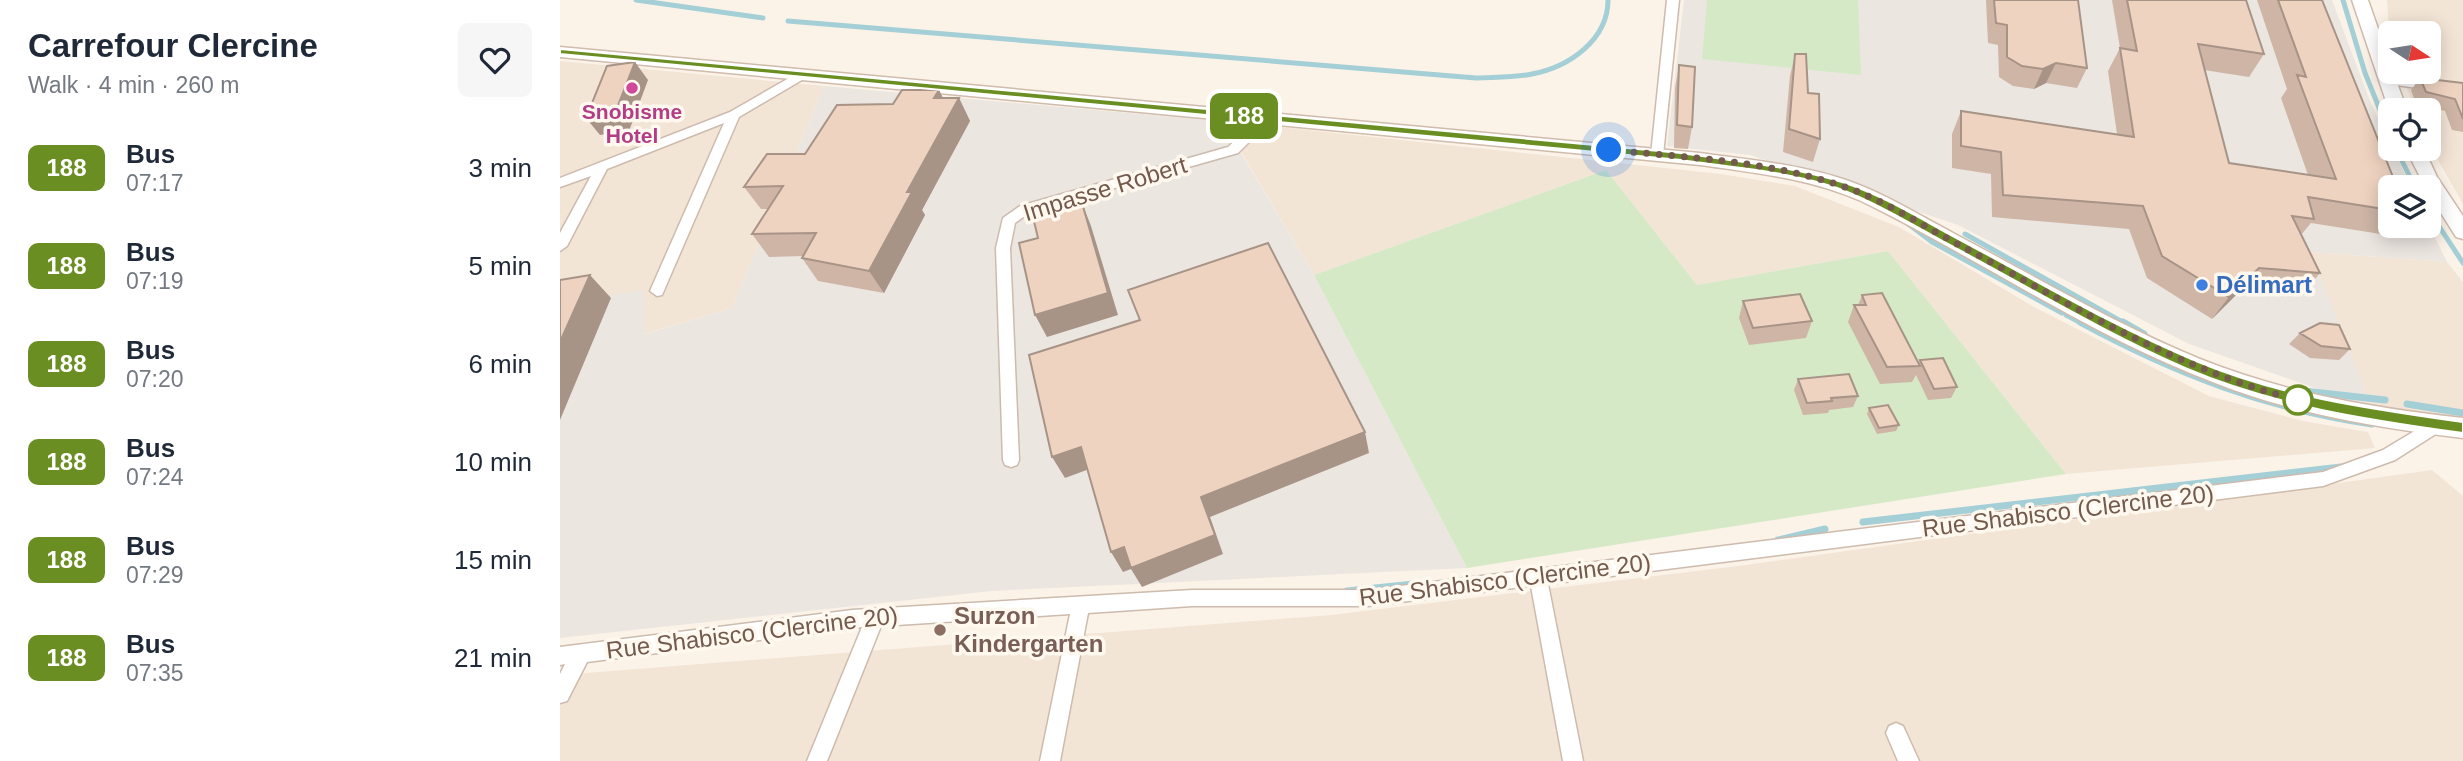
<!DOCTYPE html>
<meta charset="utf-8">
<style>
body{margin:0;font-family:Helvetica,sans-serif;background:#f6f6f7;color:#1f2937;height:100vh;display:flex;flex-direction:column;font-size:26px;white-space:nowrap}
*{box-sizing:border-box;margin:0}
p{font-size:23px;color:#747a83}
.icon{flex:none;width:38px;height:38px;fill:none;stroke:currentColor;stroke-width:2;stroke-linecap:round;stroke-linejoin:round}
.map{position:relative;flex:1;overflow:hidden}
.drawer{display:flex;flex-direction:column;background:#fff;width:560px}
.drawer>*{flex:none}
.badge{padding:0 14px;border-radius:10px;font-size:24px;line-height:46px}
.needle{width:46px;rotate:102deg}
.fabs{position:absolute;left:1818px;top:21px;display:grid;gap:14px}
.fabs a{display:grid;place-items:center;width:63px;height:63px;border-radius:10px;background:#fff;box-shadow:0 4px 18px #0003;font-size:35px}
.you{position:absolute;width:35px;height:35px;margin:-18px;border:5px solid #fff;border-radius:50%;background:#1a73e8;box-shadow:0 0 0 10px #1a73e833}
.map>.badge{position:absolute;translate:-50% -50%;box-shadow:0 0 0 4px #fff}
.round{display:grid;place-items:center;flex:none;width:74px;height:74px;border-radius:10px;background:#f6f6f7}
.head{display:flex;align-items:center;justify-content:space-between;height:119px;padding:0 28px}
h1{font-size:33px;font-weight:800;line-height:52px}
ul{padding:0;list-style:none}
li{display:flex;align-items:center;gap:21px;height:98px;padding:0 28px}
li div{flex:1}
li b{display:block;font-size:26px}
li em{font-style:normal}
li .badge{min-width:77px;font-weight:700;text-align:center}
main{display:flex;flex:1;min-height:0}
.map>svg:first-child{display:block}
</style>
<main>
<section class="drawer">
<div class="head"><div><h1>Carrefour Clercine</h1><p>Walk · 4 min · 260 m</p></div><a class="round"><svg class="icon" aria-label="heart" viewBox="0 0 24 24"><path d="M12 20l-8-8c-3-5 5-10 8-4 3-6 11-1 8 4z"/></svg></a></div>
<ul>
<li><span class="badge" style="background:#6b8e23;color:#fff">188</span><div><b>Bus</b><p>07:17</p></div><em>3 min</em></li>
<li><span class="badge" style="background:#6b8e23;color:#fff">188</span><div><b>Bus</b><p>07:19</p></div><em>5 min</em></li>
<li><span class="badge" style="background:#6b8e23;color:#fff">188</span><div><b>Bus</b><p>07:20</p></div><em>6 min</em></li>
<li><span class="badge" style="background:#6b8e23;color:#fff">188</span><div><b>Bus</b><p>07:24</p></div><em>10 min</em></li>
<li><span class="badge" style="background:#6b8e23;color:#fff">188</span><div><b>Bus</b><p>07:29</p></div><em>15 min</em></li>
<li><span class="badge" style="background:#6b8e23;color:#fff">188</span><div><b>Bus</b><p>07:35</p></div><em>21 min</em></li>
</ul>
</section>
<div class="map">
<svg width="1903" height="761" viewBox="0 0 1903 761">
<rect width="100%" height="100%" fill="#fbf3e8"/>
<path fill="#f3e5d6" d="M1827,0H1903V204L1869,144V110H1856L1840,72H1869V33H1830V45Z
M0,61L264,86L172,308L84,334L0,302Z
M683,123L1161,174L1235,186L1339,227L1474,307L1649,396L1743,421L1808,432L1815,448L1506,474L1328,251L1137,285L1046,170L754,275L674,140Z
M1750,252L1887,262L1903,282V417L1812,408Z
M1872,470L1903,496V761H0V675L771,615L1178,566Z"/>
<path fill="#ece6e1" d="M1124,0H1772L1810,101L1851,187H1830V226L1869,225L1887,262L1751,252L1812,408L1629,344L1398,225L1190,155L1107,146Z
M264,86L683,123L674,141L754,275L907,568L432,591L0,638V302L84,290L85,334L172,308Z"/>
<path fill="#d5e9c7" d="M1147,0H1298L1301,75L1142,59Z
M1046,170L1137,285L1328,251L1506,474L907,568L754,275Z"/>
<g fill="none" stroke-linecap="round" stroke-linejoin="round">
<path stroke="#a4cfd6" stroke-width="5" d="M76,0L203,18
M1783,0L1805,73L1830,135
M228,21L916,78C934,77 954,78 972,74C1009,67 1048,40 1048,0
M1836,149L1855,187
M1869,211L1903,263
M1347,223L1372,242L1502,313
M1405,234L1566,324
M1506,315L1523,324"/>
<path stroke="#a4cfd6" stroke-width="7" d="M1520,322C1612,372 1707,409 1812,424
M1563,322L1584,334
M1735,390L1825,400
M1847,404L1903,413
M1303,522L1781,467
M1218,540L1265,529
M787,591L863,583"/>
<defs>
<path id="street" d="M1107,0H1119L1103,155L1097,159L1091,155Z
M243,70L249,74L247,77L179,117L102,295L97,296L90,291L164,123L47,169L7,246L0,251V233L31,176L0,187V178L170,112Z
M1825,76L1903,86V94L1821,83V77Z
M695,113L701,117L689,142L678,153L470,212L455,223L450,248L459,460L457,465L451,467L445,465L443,460L436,248L443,218L460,206L668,147L679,137L691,114Z
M1876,418L1882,420L1884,425L1882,430L1835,460L1763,486L988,584L1023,761H1003L971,586L808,606H632L528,613L500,761H480L510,614L321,626L267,761H247L302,627L27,662L7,701L0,703V674L5,664L0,665V647L292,610L632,590H808L1763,472L1823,450Z
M1336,723L1343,726L1359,761H1338L1326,733L1329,726Z"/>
<path id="secondary" d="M1792,0H1808L1830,63V72H1833L1847,110H1829Z
M0,47L1140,153C1189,160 1239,164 1286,180C1324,193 1359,215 1395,234C1476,277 1555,324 1640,359C1725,393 1813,408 1903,418V438C1818,428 1734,414 1655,383C1530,336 1420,259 1301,201C1249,178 1195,173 1140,165L0,57Z
M1846,149H1864L1877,177L1903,216V239L1896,237L1869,194V187H1865Z"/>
</defs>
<use href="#street" stroke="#cdbbae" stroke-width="3"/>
<use href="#secondary" stroke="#d0bbac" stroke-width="3"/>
<use href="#street" fill="#fff" fill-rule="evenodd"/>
<use href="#secondary" fill="#fff" fill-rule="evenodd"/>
</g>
<path fill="#ceb5a6" d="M1426,0H1518L1527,68L1517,88L1486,83L1474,89L1453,86L1439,77L1438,45L1428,43Z
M1552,0H1686L1704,54L1689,77L1644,70L1669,163L1748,175L1721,98L1727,89L1697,0H1762L1830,187V226H1834L1827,235L1751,223L1741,235L1760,273L1741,296L1681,290L1652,319L1587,278L1569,229L1432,217L1431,174L1392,168V134L1401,111L1557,134L1548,71L1560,48Z
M1235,54L1248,93L1260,139L1253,162L1223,152L1230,76Z
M1119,65L1132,127L1128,149L1114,148L1115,88Z
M1860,78L1903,83V132L1892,130L1885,111L1856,104L1851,90Z
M379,90L383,98H399L410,121L362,210L365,215L324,293L258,281L242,258L243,256L209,257L192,234L208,209H201L184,187L245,154L333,104Z
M1302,295L1358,362L1360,360L1397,387L1391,398L1368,400L1356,375L1352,382L1320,384L1288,322L1294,305H1298Z
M1183,301L1252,321L1246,338L1189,345L1179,318Z
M1740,333L1790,349L1779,360L1750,358L1729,344Z
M1238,379L1298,396L1293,407L1269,410L1268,413L1243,415L1234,390Z
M1309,408L1339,425L1336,431L1317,434L1307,414Z"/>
<path fill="#a79487" d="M75,62L88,80L69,131L40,135L26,118Z
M1496,63L1486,83L1474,89L1483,69Z
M379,90L390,113L374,98Z
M399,98L410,121L362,210L365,215L324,293L309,271L347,192Z
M522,203L531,226L558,315L487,337L475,315Z
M1699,268L1681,290L1652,319L1669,297Z
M30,275L51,298L0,420V342Z
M805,432L809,453L650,517L663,554L582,587L571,569L563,572L551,552L641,497Z
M521,447L532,468L505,478L492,457Z"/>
<path fill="#efd3c1" stroke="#a79487" stroke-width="2" d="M1434,0H1518L1527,68L1496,63L1483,69L1462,66L1447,57V25L1436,23Z
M1567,0H1686L1704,54L1638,44L1669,163L1776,179L1737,75L1746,77L1718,0H1762L1837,187H1830V210L1748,197L1754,219L1732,216L1760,273L1699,268L1669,297L1602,256L1583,206L1443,195L1441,152L1401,146V111L1574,137L1560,48L1577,51Z
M1235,54H1246L1248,93L1259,94L1260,139L1229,129Z
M75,62L55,113L26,118L47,66Z
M1119,65L1135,67L1132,127L1117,125Z
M1860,78L1903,83V119L1895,99L1866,92Z
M342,90H379L374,98H399L347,192H352L309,271L242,258L256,233L192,234L223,186L184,187L207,154H245L277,105L333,104Z
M522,203L548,293L475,315L459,243L478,238L473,217Z
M708,243L805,432L641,497L655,535L571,568L564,547L551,552L521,447L492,457L469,355L580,320L568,290Z
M30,275L0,342V280Z
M1322,293L1360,366L1327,367L1294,305H1306L1302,295Z
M1240,294L1252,321L1193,328L1183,301Z
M1760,323L1779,325L1790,349L1761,346L1740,333Z
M1383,358L1397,387L1374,389L1360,360Z
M1289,374L1298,396L1271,398L1272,401L1247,403L1238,379Z
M1328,405L1339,425L1319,428L1309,408Z"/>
<path fill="#6b8e23" stroke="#fff" stroke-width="2" d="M0,49L1121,153C1174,161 1230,166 1282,182C1320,194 1356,216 1391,235C1472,278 1552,326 1636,361C1722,397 1812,409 1903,422V433C1808,420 1714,406 1625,368C1543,332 1465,285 1386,243C1351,224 1315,202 1277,188C1228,171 1172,168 1121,160L0,54Z"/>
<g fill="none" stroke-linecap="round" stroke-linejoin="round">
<path stroke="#745a4d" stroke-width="7" stroke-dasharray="0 12.6" d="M1049,150C1125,157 1206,161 1279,185C1323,199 1363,226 1403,247C1513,306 1622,372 1745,402L1738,400"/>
</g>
<circle fill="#d1479c" stroke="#fef8ee" stroke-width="2.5" cx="72" cy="88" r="7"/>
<circle fill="#3f7fe0" stroke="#fef8ee" stroke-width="2.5" cx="1642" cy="285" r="7"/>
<circle fill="#fff" stroke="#6b8e23" stroke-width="3.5" cx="1738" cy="400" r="14"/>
<circle fill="#8d6e63" stroke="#fef8ee" stroke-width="2.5" cx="380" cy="630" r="7"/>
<g text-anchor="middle" stroke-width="7" stroke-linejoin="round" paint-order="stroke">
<g font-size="21" font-weight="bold" fill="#b23c85" stroke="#fef8ee">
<text x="72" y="119">Snobisme<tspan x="72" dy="24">Hotel</tspan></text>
</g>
<g font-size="24" fill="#745a4d" stroke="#fef8ee">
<text transform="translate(545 189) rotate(-17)" y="8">Impasse Robert</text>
<text transform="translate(1508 511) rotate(-7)" y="8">Rue Shabisco (Clercine 20)</text>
<text transform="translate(945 580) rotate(-7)" y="8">Rue Shabisco (Clercine 20)</text>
<text transform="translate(192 633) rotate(-7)" y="8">Rue Shabisco (Clercine 20)</text>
</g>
<g font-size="24" font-weight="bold" fill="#366cbe" stroke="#fef8ee" text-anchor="start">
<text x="1656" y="293">Délimart</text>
</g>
<g font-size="24" font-weight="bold" fill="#785e54" stroke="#fef8ee" text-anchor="start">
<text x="394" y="624">Surzon<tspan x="394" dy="28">Kindergarten</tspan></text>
</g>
</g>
</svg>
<div class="fabs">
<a><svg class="needle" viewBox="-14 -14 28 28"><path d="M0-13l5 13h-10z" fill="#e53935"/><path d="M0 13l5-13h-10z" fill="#747a83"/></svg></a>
<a><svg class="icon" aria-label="locate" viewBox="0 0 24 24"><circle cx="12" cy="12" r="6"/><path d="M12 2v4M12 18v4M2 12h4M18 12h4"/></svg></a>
<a><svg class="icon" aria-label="layers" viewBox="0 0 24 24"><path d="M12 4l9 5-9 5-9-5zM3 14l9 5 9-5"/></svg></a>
</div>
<div class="you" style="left:1049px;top:150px"></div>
<b class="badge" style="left:684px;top:116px;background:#6b8e23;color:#fff">188</b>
</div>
</main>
